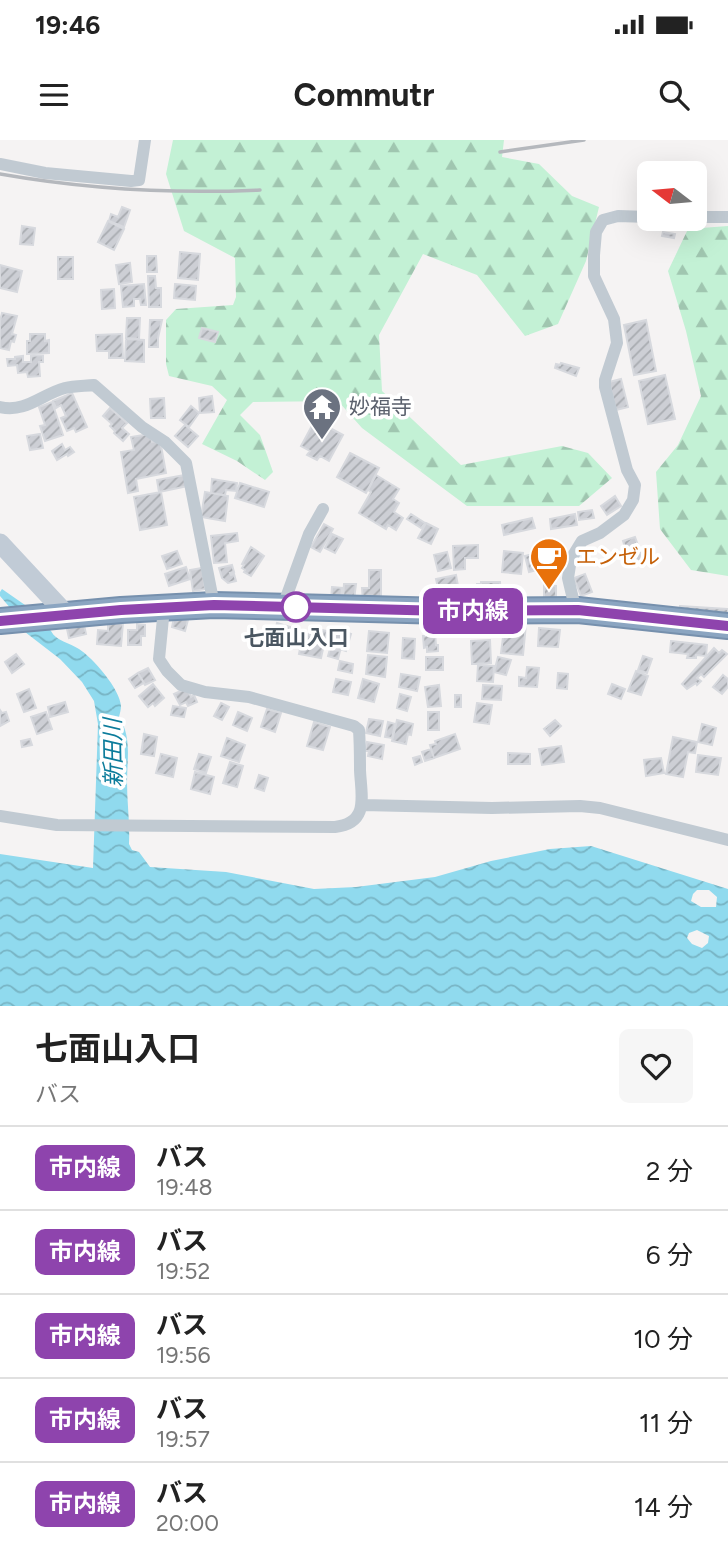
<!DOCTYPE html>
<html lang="ja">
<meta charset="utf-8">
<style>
body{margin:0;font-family:Figtree,"Noto Sans JP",sans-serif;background:#f6f6f6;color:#222;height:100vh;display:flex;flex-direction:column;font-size:26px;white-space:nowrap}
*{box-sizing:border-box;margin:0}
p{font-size:23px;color:#767676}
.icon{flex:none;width:38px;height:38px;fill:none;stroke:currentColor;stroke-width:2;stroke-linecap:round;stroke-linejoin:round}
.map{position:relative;height:866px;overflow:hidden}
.side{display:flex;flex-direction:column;background:#fff;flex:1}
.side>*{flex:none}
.badge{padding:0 14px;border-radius:10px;font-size:24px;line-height:46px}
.needle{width:46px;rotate:286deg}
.tools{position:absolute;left:637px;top:21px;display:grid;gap:14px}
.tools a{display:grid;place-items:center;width:70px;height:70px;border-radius:10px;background:#fff;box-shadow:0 7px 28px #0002;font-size:35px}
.map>.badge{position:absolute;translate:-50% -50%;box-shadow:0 0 0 4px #fff}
.round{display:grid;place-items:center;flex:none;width:74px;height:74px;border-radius:10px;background:#f6f6f6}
.overview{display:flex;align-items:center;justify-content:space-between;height:119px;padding:0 35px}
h1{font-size:33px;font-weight:700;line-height:52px}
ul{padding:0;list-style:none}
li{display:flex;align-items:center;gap:21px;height:84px;padding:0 35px;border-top:2px solid #e0e0e0}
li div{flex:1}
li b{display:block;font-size:26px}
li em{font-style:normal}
li .badge{min-width:77px;font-weight:700;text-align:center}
.status{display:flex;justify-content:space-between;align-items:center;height:49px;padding:0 35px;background:#fff;direction:ltr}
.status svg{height:19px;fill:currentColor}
header{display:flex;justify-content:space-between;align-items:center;height:91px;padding:0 35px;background:#fff;font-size:32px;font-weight:700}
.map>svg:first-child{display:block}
</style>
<div class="status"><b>19:46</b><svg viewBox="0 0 49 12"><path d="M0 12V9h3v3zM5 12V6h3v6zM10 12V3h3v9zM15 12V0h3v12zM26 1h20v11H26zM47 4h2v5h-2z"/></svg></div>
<header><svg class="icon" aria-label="menu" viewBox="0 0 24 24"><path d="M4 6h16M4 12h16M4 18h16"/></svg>Commutr<svg class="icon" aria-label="search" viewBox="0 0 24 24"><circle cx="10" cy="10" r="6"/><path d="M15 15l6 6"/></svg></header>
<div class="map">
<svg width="728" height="866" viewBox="0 0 728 866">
<defs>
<pattern id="forest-firs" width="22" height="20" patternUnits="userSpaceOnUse" patternTransform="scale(1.75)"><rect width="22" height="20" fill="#c3f1d5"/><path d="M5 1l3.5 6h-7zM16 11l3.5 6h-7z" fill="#a0c6b0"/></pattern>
<pattern id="water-waves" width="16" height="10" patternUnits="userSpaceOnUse" patternTransform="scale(1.75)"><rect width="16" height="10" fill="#90daee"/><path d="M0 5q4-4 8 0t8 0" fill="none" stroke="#78b4c4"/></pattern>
<pattern id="building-hatch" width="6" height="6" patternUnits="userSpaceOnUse" patternTransform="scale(1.75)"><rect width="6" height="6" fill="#cdcfd5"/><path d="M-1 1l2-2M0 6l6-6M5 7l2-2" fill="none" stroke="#a8abb0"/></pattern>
</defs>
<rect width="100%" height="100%" fill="#f5f3f3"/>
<path fill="url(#forest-firs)" d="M173,0H504L502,17L539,24L572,56L599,67L586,121L558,184L525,196L477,135L423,114L379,195L382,251L461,325L562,306L588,313L612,338L579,366H467L362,288L338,261L253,262L240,275L260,295L273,332L265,340L237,321L202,304L227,260L212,246L169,236L166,224V180L176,169L233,165L236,157L235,118L184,91L166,34Z
M728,86V436L691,430L660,389L656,332L678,305L701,256L686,191L668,131L688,89Z"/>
<path fill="url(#water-waves)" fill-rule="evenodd" d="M2,449L25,465L51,491C56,501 70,503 79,509C93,518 120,549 121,566C121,569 120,573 119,577C132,597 127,619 127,642C127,663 130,683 129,704L132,710L139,712L150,727L226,732L314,749L356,747L435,737L491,721L550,709L591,706L728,749V866H0V714L93,728L98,584L94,561L82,542L60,519L25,492L12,470L0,456V452ZM697,750H709L717,757L716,767H701L691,761L693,754ZM697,790L709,796L708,803L702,808L692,804L687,798L689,793Z"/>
<path fill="url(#building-hatch)" stroke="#d7d9de" stroke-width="2" d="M122,67L130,70L124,87L109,81L111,74L118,77Z
M108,81L124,89L114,110L98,102Z
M22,86L35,88L33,105L20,104Z
M663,92L675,94L674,98L662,96Z
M180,112L200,114L198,140L178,138Z
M147,116H156L157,132H147Z
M58,117H73V139H58Z
M130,123L132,142L119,144L116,125Z
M0,125L22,131L17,152L0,148Z
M148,136H155L156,148H161V167H149Z
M144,144L146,165H141L140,159H134V166L123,167L121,146Z
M175,144L196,146L195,160L174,158Z
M114,149L115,168L102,169L101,150Z
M2,173L17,176L12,194L16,195L14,202L11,201L9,210L0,208V181Z
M127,178H140L139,199L126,198Z
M150,180H162L158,198V207H149Z
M646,180L656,231L634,235L624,185Z
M202,188L218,192L215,202L199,198Z
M30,194H45V201L49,200V213L27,214V201H30Z
M122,194L123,218H109V211H97L96,195Z
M126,199L144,200V222L125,221Z
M43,215V222H39L40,236L28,237L27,232L18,233L17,225L8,226L7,219H15V217L23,216V222H31V216Z
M561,223L579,228L576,236L555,228L556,224L560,225Z
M665,235L675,279L648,284L639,241Z
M621,239L628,267L616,270L609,242Z
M72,253L87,287L76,292L74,288L67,291L61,278L66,276L61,265L56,268L53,261Z
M212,256L214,272L200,273L199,258Z
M164,258L165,278H151L150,259Z
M52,262L63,295L45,301L40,286L45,285L39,267Z
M191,266L199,273L189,287L180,280Z
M110,268L127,283L122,288L129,294L123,301L114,293L115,291L110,286L112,284L103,276Z
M315,280L343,295L329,321L320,316L317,320L307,315L310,311L301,306Z
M185,285L198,296L188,307L175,296Z
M40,294L43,308L30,310L27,296Z
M150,294L152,302L160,300L166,333L136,339L138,351L128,353L121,312L134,310L131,297Z
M62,304L65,310L70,307L74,312L68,316L67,314L57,320L52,311Z
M350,313L379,328L366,353L337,337Z
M185,335L188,346L159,352L157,340Z
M376,335L399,349L393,359L399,363L394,372L403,378L396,390L388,385L386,389L359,373L371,352L368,350Z
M212,339L237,343L236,351L226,350L225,355L211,353Z
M240,343L269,352L264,367L235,358Z
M161,352L167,385L140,390L134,357Z
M205,352L228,356L225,381L201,377Z
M615,356L621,366L607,375L601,366Z
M592,370L594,378L579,380L578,372Z
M411,374L425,383L421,388L407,379Z
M575,374L577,385L551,389L550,379Z
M532,378L535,388L504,395L502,385Z
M426,383L438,389L431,404L418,398Z
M324,384L333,389L320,412L311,407Z
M237,393L238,401L225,403L227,422L214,423L211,396Z
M332,394L343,399L335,413L325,408Z
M635,397L644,422L631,427L623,401Z
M478,405V418H465V429L454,430L453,406Z
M251,407L264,416L251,436L244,432L245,430L242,428L244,425L242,424Z
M559,410L561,418L546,426L543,414Z
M177,411L182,424L167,429L162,416Z
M504,411L523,413L521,434L502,432Z
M447,412L451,428L438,431L434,415Z
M541,412L545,428L529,432L525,416Z
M232,425L234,432L230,433L231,435L234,434L236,441L228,443L222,438L219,428Z
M186,427L190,439L169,446L165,434Z
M202,428L205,449L193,451L190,430Z
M369,430H381V461L363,462L362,448H369Z
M585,434L592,452L581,456L574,438Z
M456,435L458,446L452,447L454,458L441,461L436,439Z
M481,442H500L501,456L486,457V448H481Z
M344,444H356L354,460L343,459Z
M477,444H481V448H486V457L492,456V464L464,465V452H477Z
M544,445L556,446V459L544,458Z
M332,447L342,448L341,460H331Z
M680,466L728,469V477L679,475Z
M175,473L189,476L185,491L172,487Z
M505,481L526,484L523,515L501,513Z
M108,482L123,483L121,506L97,504L98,490L108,491Z
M277,483L290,487L288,494L275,491Z
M137,484L145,485V496H141V505H128V490H137Z
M84,485L86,494L69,498L67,489Z
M313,488L327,491L321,518L299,514L303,493L311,495Z
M539,488L560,490L558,507L538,506Z
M335,489L351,494L346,511L330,506Z
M438,489V493H435L436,505H438V511L427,512V507L424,508L423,496H425V490Z
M369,491L389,493L387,513L367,511Z
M403,498L415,499L414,519L402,518Z
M490,500L491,523L472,524L471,501Z
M671,501L707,505L706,516L696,515V518H687L688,514L670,512Z
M714,508L719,513L722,510L727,514L704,537L701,534L697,538L701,541L697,545L696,543L687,549L682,544Z
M330,509L340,511L338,519L328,516Z
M16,514L24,524L12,533L5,522Z
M368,515L387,517L385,537L366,534Z
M643,516L652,519L647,533L638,530Z
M426,517H443V530H426Z
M498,517L511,520L506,535L494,532Z
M340,521L353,524L352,533L338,530Z
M478,525L494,526L493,542L477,541Z
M527,527L539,528L537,547L519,546V537L526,538Z
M148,528L155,540L145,545L138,533Z
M636,531L648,536L641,555L628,551Z
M138,533L144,543L135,548L129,539Z
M558,533L568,534L567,549L557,548Z
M401,534L420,537L417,551L399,547Z
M723,535L728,539V547L722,554L713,547Z
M336,539L351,542L348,555L333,552Z
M363,539L379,544L374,562L358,558Z
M153,544L164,558L155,566L153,563L148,567L139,556Z
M612,544L625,549L621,559L608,554Z
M439,545L441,566L428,567L425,547Z
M483,545L502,546L501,560L482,559Z
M187,548L191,557L194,555L197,562L188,566L186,562L180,565L174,554Z
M29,549L36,568L24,572L17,554Z
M400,554L411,557L407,571L397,568Z
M455,555H461V567H455Z
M65,562L68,572L50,577L48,567Z
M221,563L229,567L222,580L214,576Z
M477,563L492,565L489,584L474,582Z
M173,566L186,568L184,577L171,575Z
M267,569L281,573L275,592L261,587Z
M0,570L2,573L6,572L9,581L0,586Z
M46,572L52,589L37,594L31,577Z
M238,572L252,578L247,591L233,585Z
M428,572H439V590H428Z
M369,579L383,581L380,596L366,593Z
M397,580L413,584L411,595L408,594L406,604L392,601Z
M555,580L561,586L550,596L544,589Z
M314,582L330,587L323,610L307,606Z
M388,582L395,584L392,598L385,597Z
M702,584L716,588L712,605L698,602Z
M144,594L157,597L154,616L141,614Z
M455,594L460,609L434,618L430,605L436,604L435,601Z
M673,597L697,602L695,613L688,612L683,637L666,634Z
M227,598L245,605L239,622L221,616Z
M30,599L32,605L22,607L21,601Z
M367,602L384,605L382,619L368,616L369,611H365Z
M561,606L564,622L542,625L539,609Z
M431,609L434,618L425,621L422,612Z
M508,613L530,614V624H508Z
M161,614L177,618L173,637L156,633Z
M199,614L211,617L206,633L194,629Z
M698,615L721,618L718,635L696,632Z
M420,616L422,622L415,625L413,618Z
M661,618L664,633L646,636L644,620Z
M230,622L243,626L237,647L223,643Z
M195,632L214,637L210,654L191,649Z
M259,635L268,638L264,651L255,648Z"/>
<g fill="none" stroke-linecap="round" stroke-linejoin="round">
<defs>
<path id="highway" d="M0,481L121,470L214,465L445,471L578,470L728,486"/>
</defs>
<use href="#highway" stroke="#7690ad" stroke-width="28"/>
<path stroke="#c1cad2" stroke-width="12" d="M0,24L45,33L131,41L139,40L145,0
M695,77H728
M0,267C26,273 42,254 65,248C74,246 85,246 94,245L142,287L165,302L186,323L214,465
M283,466L309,394L323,369
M578,470L573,459L568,438L571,419L582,401L600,393L624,375L633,360L635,345L627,330L605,247V240L617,203L614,179L594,136V115L596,92L603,80L618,76L649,77
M363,665L492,668L580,666L600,668L728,700
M0,676L57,685L335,687C370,683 361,655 360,630C360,617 360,604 359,590L354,586L249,557L205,552L181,545L167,531L159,519L164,468"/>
<path stroke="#c1cbd6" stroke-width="19" d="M0,403L66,474"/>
<use href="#highway" stroke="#8ba5c1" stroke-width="24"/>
<path stroke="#b5b8bd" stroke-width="3.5" d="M500,12L584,0
M0,34C85,49 173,54 260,50"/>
</g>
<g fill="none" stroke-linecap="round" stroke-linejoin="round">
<defs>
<path id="line" d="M0,481L121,470L214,465L445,471L578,470L728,486"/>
</defs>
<use href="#line" stroke="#fff" stroke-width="16"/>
<use href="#line" stroke="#8e44ad" stroke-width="10"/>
</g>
<defs>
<symbol id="temple-pin" viewBox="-11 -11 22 30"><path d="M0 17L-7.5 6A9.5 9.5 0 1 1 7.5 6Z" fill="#6b7280" stroke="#fff"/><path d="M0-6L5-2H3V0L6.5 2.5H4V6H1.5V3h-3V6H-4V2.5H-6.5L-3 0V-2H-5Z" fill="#fff"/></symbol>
<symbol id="cafe-pin" viewBox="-11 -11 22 30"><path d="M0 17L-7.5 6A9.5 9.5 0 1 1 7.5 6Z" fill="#e8710a" stroke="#fff"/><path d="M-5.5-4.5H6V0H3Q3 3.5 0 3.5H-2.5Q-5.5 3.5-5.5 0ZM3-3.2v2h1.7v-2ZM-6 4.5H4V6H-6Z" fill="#fff"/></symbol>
</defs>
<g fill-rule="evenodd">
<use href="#temple-pin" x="300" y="245" width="44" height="60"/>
<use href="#cafe-pin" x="527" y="395" width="44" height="60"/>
</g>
<circle fill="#fff" stroke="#8e44ad" stroke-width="3.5" cx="296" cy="467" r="14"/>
<g text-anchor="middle" stroke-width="7" stroke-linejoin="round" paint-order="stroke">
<g font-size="21" fill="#5b616d" stroke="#fff" text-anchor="start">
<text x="349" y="274">妙福寺</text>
</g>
<g font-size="21" fill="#c56008" stroke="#fff" text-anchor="start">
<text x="576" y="424">エンゼル</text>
</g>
<g font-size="21" font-weight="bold" fill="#4a5661" stroke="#fff">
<text x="296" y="505">七面山入口</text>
</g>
<g font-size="23" font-style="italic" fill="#0c7c9b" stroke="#fff">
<text transform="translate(113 613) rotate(-91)" y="8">新田川</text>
</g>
</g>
</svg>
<div class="tools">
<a><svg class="needle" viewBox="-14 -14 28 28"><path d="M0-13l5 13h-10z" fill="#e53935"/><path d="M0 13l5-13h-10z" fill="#767676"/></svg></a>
</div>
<b class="badge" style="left:473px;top:471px;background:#8e44ad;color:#fff">市内線</b>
</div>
<section class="side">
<div class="overview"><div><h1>七面山入口</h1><p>バス</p></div><a class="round"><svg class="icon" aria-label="heart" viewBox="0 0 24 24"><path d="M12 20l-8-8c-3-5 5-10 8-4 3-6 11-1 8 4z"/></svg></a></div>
<ul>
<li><span class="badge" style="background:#8e44ad;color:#fff">市内線</span><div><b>バス</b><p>19:48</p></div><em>2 分</em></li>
<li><span class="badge" style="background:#8e44ad;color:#fff">市内線</span><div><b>バス</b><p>19:52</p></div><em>6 分</em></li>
<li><span class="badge" style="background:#8e44ad;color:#fff">市内線</span><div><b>バス</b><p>19:56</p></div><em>10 分</em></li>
<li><span class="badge" style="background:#8e44ad;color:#fff">市内線</span><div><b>バス</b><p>19:57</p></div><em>11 分</em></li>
<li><span class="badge" style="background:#8e44ad;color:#fff">市内線</span><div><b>バス</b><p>20:00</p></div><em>14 分</em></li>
</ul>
</section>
